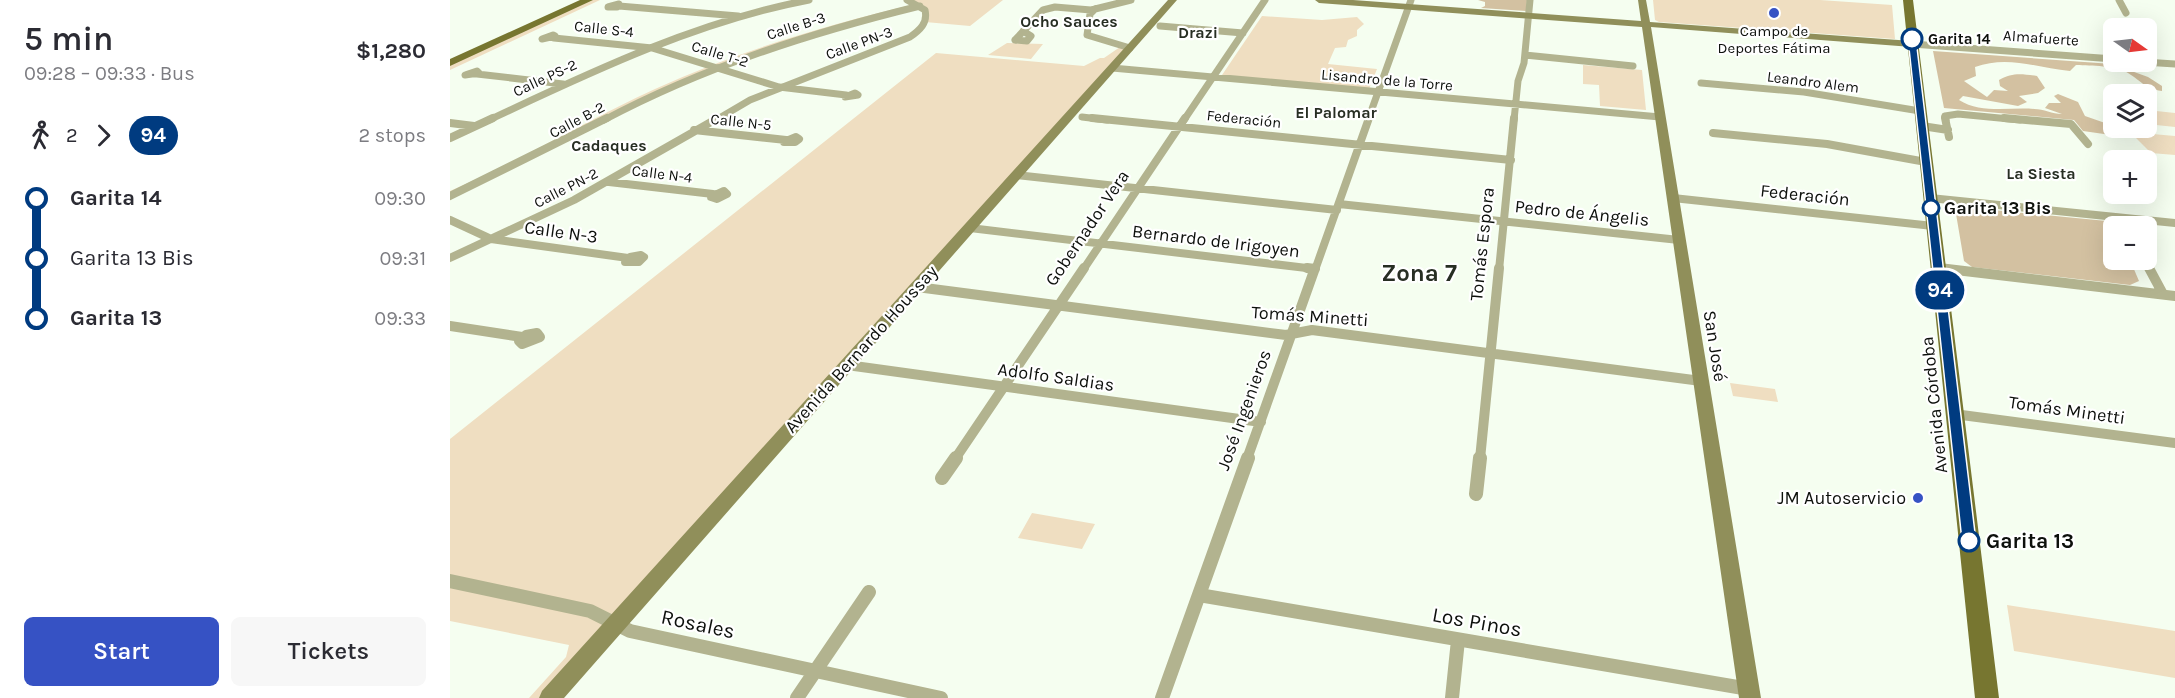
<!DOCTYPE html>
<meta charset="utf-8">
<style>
body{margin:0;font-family:Karla,sans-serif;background:#f7f7f7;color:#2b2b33;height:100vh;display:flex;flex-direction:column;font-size:22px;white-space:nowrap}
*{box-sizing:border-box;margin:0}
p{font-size:20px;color:#7c7c81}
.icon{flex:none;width:33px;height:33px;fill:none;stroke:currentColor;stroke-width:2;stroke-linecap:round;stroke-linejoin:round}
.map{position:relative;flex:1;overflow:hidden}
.panel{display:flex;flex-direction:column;background:#fff;width:450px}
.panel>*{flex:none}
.badge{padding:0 12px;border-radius:20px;font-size:21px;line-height:39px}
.needle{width:39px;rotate:104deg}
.tools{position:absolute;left:1653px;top:18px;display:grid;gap:12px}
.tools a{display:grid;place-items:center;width:54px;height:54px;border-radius:9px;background:#fff;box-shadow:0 6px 24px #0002;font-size:30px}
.map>.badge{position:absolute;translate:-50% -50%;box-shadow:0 0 0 3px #fff}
.legs{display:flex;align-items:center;gap:9px;height:66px;padding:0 24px;font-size:20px}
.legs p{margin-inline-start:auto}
.head{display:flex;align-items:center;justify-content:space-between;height:102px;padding:0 24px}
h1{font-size:33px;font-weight:600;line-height:45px}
.button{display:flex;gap:12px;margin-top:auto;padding:12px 24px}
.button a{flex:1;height:69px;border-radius:9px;background:#3652c4;color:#fff;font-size:24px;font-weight:600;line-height:69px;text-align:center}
.button a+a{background:#f7f7f7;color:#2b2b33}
ul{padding:0 24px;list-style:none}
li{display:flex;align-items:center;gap:21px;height:60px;font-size:22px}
li i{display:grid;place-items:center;width:9px;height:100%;margin:0 8px;background:currentColor}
li i::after{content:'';width:15px;height:15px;margin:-8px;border:4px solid;border-radius:50%;background:#fff}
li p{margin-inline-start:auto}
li:first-child i{background:linear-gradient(#0000 50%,currentColor 0)}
li:last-child i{background:linear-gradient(currentColor 50%,#0000 0)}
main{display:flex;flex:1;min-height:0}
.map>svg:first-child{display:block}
</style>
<main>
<section class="panel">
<div class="head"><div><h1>5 min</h1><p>09:28 – 09:33 · Bus</p></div><b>$1,280</b></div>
<div class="legs"><svg class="icon" aria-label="walk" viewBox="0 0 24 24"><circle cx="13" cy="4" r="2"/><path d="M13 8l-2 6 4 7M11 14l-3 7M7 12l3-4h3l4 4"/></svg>2<svg class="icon" aria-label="forward" viewBox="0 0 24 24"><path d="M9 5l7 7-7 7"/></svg><b class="badge" style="background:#003b80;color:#fff">94</b><p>2 stops</p></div>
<ul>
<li><i style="color:#003b80"></i><b>Garita 14</b><p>09:30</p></li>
<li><i style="color:#003b80"></i><span>Garita 13 Bis</span><p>09:31</p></li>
<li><i style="color:#003b80"></i><b>Garita 13</b><p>09:33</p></li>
</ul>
<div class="button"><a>Start</a><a>Tickets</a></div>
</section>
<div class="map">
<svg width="1725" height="698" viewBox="0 0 1725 698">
<rect width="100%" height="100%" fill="#f5fef0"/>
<path fill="#efdec1" d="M140,0H150L0,70V65Z
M460,0H553L520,26L475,22L470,6L267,67L0,196V191C70,161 135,121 205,89C289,51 376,25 465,4Z
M1203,0H1370L1442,5L1445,39L1209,22L1205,20Z
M812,16L872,20L907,17L914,24L907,30V36L898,40L896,47L885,48L878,64L927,69L919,89L772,75Z
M557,43L593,44L581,59L538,55Z
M670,47L676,49L100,698H79L116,657L119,645L0,621V439L486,53L634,66L650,58H654Z
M1133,65L1192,70L1196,110L1150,106L1149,85L1133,84Z
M1697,110L1725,113V127L1697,124Z
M1680,132L1725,136V155L1701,153Z
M1280,383L1325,389L1328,402L1283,396Z
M582,513L645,524L632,549L568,538Z
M1557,605L1725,631V678L1564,651Z"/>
<path fill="#d3c1a1" d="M1028,0H1077L1076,11L1031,8L1035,6V2Z
M1483,51L1662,64L1698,77L1712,86V91C1693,88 1693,82 1678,73C1665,65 1642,66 1626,65L1620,71C1587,68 1558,55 1525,67L1526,76L1514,81L1537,97L1544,90L1558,91L1550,86L1549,80C1563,72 1572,74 1587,76L1595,88L1588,93L1569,96L1577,102L1568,106L1513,96L1509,100C1531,114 1560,107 1584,109C1594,109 1602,114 1612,114L1595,108L1599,103H1611L1604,96L1608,94L1628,102L1635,116L1678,131L1682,138L1633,131L1624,120L1494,108Z
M1512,207L1667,222L1668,226H1664V260H1680L1689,281L1680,285L1522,267L1514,261L1505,208Z"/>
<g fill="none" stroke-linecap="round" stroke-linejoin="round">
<path stroke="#b2b38f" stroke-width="7" d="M1669,0L1676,13
M169,4L167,7H158Z
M169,6L288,16
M645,9L640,14L637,35L680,48
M710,26L793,33
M103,35L105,36L92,39Z
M104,38L202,48L329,87L396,95
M565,40L593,10L605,7L641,10L681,0
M565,40L577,41L581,36L573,31
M1462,44L1664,59
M1075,55L1183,66
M1694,62L1725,64
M662,68L1210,117
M27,71L29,73L15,75Z
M27,74L113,84
M1251,83L1354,92L1470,111
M405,93L408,95L395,97Z
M632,117L657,120
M39,120C141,72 248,21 359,0
M154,120C254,67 360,33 470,6
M266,120L300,100L460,37C470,30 478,23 475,10L457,0
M734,120L815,0
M918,120L961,0
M1064,120L1068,81L1074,63L1080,0
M1496,120L1495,116L1508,114L1570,120"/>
<path stroke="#b2b38f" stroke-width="8" d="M642,118L1061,160
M1495,118L1499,137
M1554,118L1621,124L1638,144
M0,123L24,126
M1472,126L1498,130
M244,130L336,140
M1263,133L1377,144L1476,162
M346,137L349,139L345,142H334Z
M0,138L43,118
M566,175L887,210
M159,182L263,194
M274,191L277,194L267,199L261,197Z
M0,196L157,118
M1223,198L1483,226
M1480,198L1725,223
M889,204L1229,240
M0,220L41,239L178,258
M520,228L865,269
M191,255L194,257L189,262H175L180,257Z
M0,258L124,200L268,118
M1695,260L1700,270
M1488,268L1502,270
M633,270L735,118
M865,270L919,118
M1049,270L1064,118"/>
<path stroke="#b2b38f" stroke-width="10" d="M857,268L865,269
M1489,268L1725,296
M1699,268L1713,294
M467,287L836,335L862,330L1251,381
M0,326L72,337
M87,333L90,337L72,344L69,341L76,335Z
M397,365L811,422
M1504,414L1725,443
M505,459L634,268
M797,459L865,268
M1030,459L1049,268"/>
<path stroke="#b2b38f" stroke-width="14" d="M492,478L506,458
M1026,494L1030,458
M0,581L140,611L180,631L491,698
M749,595L1299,689
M347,698L419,592
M712,698L798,458
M1002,698L1008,640"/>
<path fill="#908f5a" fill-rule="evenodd" d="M718,0H727L114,698H89L92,691Z
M865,0H903L1191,21L1188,0H1196L1200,22L1462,41L1467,44L1462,47L1201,27L1311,698H1289L1192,27L869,3Z"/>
<path fill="#777630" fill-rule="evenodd" d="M130,0H143L0,66V59Z
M1453,0H1463L1549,698H1525Z"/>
</g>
<path fill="#003b80" stroke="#fff" stroke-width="1.5" d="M1462,36L1466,39L1526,541L1519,546L1512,541L1458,39Z"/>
<g fill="#3652c4" stroke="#fff" stroke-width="2">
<circle cx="1324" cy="13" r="6"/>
<circle cx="1468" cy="498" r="6"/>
</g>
<g fill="#fff" stroke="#003b80" stroke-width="3">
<circle cx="1462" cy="39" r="10"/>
<circle cx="1481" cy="208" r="8"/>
<circle cx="1519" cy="541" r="10"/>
</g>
<g text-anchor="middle" stroke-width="4.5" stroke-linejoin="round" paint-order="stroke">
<g font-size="15" fill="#0d100c" stroke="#fff">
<text transform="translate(346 26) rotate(-18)" y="5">Calle B-3</text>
<text transform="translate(154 29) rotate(6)" y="5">Calle S-4</text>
<text transform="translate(1591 38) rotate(4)" y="5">Almafuerte</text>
<text transform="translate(409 43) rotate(-20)" y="5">Calle PN-3</text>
<text transform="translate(270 54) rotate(17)" y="5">Calle T-2</text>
<text transform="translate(95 78) rotate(-25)" y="5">Calle PS-2</text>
<text transform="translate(937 80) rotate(5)" y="5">Lisandro de la Torre</text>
<text transform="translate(1363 82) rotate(7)" y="5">Leandro Alem</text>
<text transform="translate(794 119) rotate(6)" y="5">Federación</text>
<text transform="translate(127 120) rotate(-28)" y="5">Calle B-2</text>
<text transform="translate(291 122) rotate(6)" y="5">Calle N-5</text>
<text transform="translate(212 174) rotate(7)" y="5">Calle N-4</text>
<text transform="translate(116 188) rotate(-27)" y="5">Calle PN-2</text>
</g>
<g font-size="15" fill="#0d100c" stroke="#fff">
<text x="1324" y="36">Campo de<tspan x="1324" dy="17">Deportes Fátima</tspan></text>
</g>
<g font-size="15" font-weight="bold" fill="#0d100c" stroke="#fff" text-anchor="start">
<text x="1478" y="44">Garita 14</text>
</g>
<g font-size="16" font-weight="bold" fill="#272e23" stroke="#fff">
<text x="619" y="27">Ocho Sauces</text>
<text x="748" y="38">Drazi</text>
<text x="886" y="118">El Palomar</text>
<text x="159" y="151">Cadaques</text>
<text x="1591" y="179">La Siesta</text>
</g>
<g font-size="18" fill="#0d100c" stroke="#fff">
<text transform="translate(1355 195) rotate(6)" y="6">Federación</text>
<text transform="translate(1132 213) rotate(6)" y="6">Pedro de Ángelis</text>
<text transform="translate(637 228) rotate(-56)" y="6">Gobernador Vera</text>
<text transform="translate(111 232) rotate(8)" y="6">Calle N-3</text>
<text transform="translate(766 241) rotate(7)" y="6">Bernardo de Irigoyen</text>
<text transform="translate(1032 244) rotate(-84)" y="6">Tomás Espora</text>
<text transform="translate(860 316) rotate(4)" y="6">Tomás Minetti</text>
<text transform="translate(1265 346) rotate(81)" y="6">San José</text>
<text transform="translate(411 349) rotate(-48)" y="6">Avenida Bernardo Houssay</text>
<text transform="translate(606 377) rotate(8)" y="6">Adolfo Saldias</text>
<text transform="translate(1484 405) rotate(-96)" y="6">Avenida Córdoba</text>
<text transform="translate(794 410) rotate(-70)" y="6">José Ingenieros</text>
<text transform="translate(1617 410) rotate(8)" y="6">Tomás Minetti</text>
</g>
<g font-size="18" font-weight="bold" fill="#0d100c" stroke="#fff" text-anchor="start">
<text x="1494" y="214">Garita 13 Bis</text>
</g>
<g font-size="18" fill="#0d100c" stroke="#fff" text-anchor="end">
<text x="1456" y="504">JM Autoservicio</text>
</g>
<g font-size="21" font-weight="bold" fill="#0d100c" stroke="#fff" text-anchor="start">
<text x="1536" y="548">Garita 13</text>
</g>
<g font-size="21" fill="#0d100c" stroke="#fff">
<text transform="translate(1027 622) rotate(10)" y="7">Los Pinos</text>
<text transform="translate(248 624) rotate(12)" y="7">Rosales</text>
</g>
<g font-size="24" font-weight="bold" fill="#272e23" stroke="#fff">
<text x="969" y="281">Zona 7</text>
</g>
</g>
</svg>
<div class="tools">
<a><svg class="needle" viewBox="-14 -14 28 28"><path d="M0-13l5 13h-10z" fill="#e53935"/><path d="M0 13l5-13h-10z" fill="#7c7c81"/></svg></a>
<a><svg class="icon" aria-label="layers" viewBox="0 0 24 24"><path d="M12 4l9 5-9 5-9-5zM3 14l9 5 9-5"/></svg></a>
<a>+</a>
<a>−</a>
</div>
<b class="badge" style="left:1490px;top:290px;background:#003b80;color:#fff">94</b>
</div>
</main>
